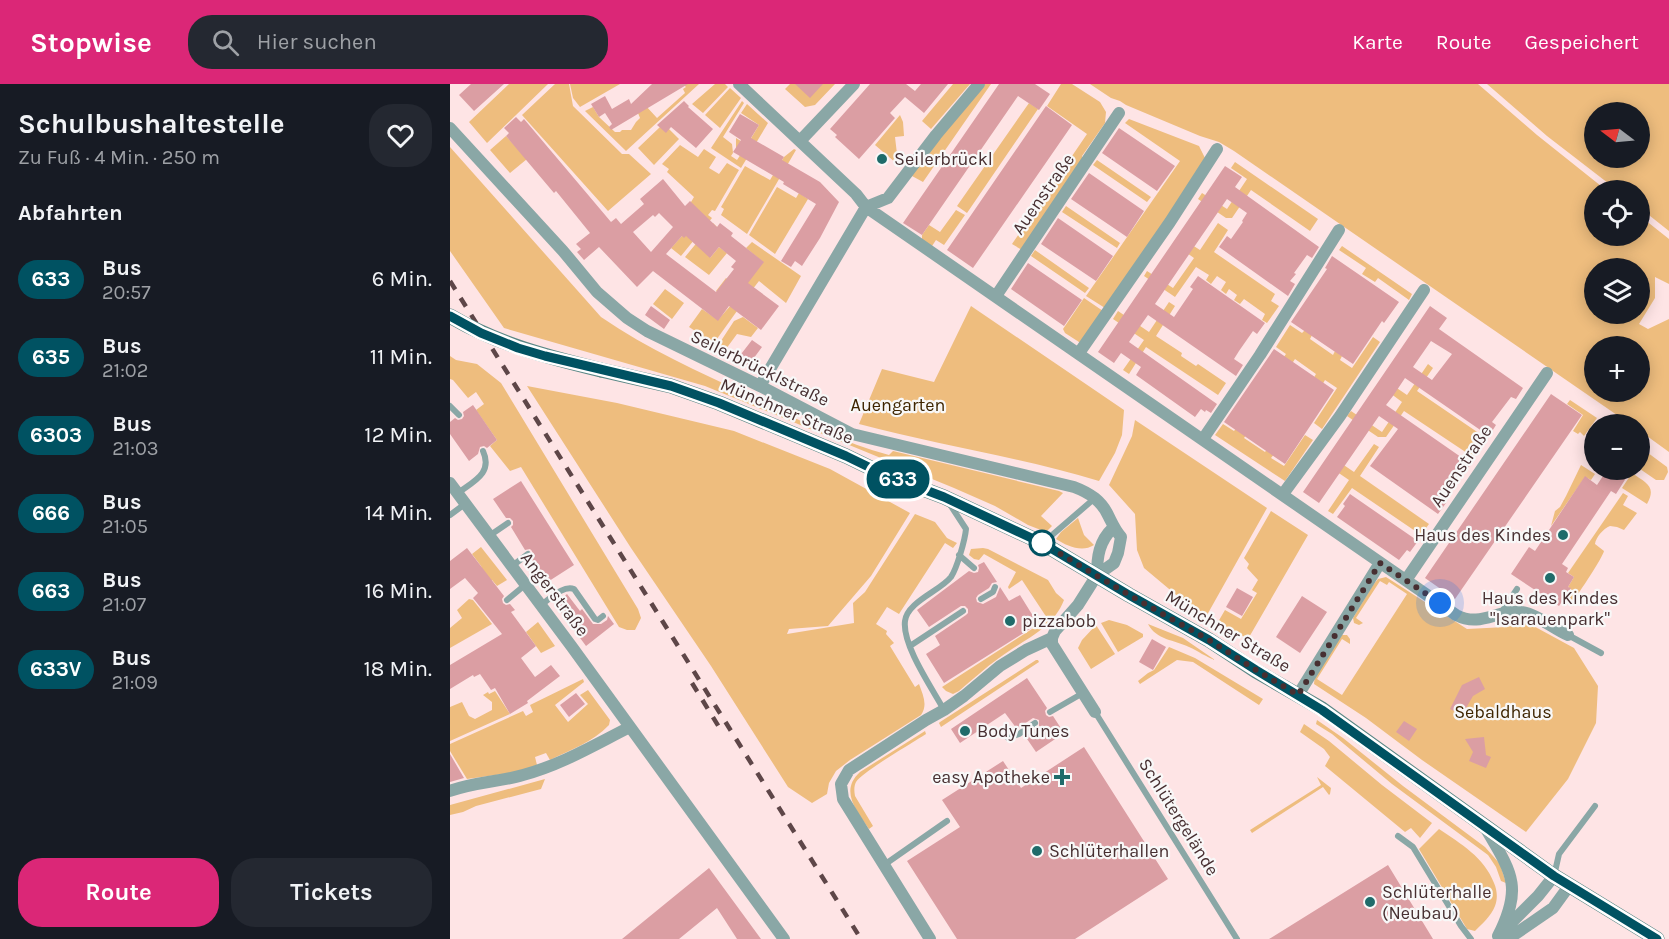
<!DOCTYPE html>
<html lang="de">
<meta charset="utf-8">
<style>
body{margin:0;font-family:Karla,sans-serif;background:#242831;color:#f1f3f6;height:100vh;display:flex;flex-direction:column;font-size:22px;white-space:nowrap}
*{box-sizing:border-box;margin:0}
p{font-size:20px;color:#9ea1a6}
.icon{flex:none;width:33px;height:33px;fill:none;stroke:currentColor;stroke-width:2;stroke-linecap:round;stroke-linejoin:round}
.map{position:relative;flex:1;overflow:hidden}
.panel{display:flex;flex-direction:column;background:#171b24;width:450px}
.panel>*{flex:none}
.badge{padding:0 12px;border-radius:20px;font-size:21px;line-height:39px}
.needle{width:39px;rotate:286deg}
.controls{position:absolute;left:1134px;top:18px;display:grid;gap:12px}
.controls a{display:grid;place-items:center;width:66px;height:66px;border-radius:50%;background:#171b24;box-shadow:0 3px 15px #0003;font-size:30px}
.you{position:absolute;width:30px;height:30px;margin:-15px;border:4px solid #fff;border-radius:50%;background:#1a73e8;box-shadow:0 0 0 9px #1a73e833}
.map>.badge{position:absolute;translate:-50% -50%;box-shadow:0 0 0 3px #fff}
h2{padding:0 18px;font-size:22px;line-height:54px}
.round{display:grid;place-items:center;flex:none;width:63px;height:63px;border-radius:24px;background:#242831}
.head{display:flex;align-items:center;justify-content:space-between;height:102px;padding:0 18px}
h1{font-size:28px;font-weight:700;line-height:45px}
.primary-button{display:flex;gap:12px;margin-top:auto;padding:12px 18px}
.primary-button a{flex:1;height:69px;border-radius:24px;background:#db2777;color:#fff;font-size:24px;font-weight:700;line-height:69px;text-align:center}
.primary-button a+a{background:#242831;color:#f1f3f6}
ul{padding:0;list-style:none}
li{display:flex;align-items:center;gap:18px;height:78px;padding:0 18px}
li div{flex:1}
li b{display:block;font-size:22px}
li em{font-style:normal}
li .badge{min-width:66px;font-weight:700;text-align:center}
header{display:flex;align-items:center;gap:36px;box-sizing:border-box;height:84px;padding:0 30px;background:#db2777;color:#fff}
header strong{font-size:28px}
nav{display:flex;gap:33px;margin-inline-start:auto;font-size:21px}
.search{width:420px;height:54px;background:#242831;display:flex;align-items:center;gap:15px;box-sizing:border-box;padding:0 21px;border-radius:24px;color:#9ea1a6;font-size:22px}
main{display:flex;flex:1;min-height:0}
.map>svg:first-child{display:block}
</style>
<header>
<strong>Stopwise</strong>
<div class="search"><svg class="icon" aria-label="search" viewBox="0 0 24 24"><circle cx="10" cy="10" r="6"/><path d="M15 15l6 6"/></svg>Hier suchen</div>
<nav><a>Karte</a><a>Route</a><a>Gespeichert</a></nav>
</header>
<main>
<section class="panel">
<div class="head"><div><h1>Schulbushaltestelle</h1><p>Zu Fuß · 4 Min. · 250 m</p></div><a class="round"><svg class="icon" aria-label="heart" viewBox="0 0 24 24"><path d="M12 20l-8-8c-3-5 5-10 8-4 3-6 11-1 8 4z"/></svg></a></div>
<h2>Abfahrten</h2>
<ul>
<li><span class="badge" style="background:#005262;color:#fff">633</span><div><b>Bus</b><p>20:57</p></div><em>6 Min.</em></li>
<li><span class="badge" style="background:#005262;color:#fff">635</span><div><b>Bus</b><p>21:02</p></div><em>11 Min.</em></li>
<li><span class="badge" style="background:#005262;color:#fff">6303</span><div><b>Bus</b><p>21:03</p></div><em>12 Min.</em></li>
<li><span class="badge" style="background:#005262;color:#fff">666</span><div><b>Bus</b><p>21:05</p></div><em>14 Min.</em></li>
<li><span class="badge" style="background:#005262;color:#fff">663</span><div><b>Bus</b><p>21:07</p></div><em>16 Min.</em></li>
<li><span class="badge" style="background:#005262;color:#fff">633V</span><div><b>Bus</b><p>21:09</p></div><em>18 Min.</em></li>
</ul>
<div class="primary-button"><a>Route</a><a>Tickets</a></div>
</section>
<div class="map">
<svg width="1219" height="855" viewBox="0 0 1219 855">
<rect width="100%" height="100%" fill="#fee4e5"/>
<path fill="#eebd7e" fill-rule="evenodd" d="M59,0H98L37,59L19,38Z
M105,0H119L123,22L172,70H179L201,90L158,127L72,31Z
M120,0H170L130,23L123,14Z
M233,0H249L176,67L135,27L143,23L149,33L165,48H170L172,46H181L186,38L190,34L188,29L195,21L207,34L235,9L233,5L236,3Z
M265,0H275L278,3L253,29L242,20Z
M340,0H385L365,21L355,23L335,5Z
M503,0H520L481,45L472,37Z
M535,0H541L473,98L462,92L461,89Z
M611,0H622L650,18L656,28L655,39L632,72L633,77L572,166L562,160L637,50L597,22Z
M640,0H1028L1087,51L1156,106H1144V152H1190V132L1219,155V200L1205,193V214L1189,240L1198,245L1219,235V368L1190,347V340H1180L784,67L769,58L750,52L676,21L670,17L661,14ZM1144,184H1190V230H1144ZM1144,262H1190V308H1144Z
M1037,0H1219V147L1190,124V106H1167L1097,52ZM1190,28V74H1144V28Z
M280,4L291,14L270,44L255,31Z
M292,17L294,19L273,53L282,60L283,69L281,72L287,76L291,70L286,65V54L297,61L309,41L291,29L297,20L318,39L291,84L261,64Z
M579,19L588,25L517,129L507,122Z
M450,31L453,38L454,52L445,53L447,70L455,69L454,77L450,80L446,79L425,61Z
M679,35L749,62L756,76L655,224L636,212L730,77L675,39Z
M210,43L219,45L229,55L204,81L188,64Z
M56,52L77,75L60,89L40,66Z
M230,61L248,73L254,65L266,73L259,84L269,90L277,79L289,86L265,127L262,126L258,131L262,134L231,172L221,164L232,152L241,118L244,113L217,88L219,85L212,80Z
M0,63L151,233C197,265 250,288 300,312C345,334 391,358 439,371L443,367L609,407L613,409L591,432L602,442L596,448L578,441L545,422L504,404L255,302L54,244L0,167Z
M344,65L346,66L297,150L271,131L274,125L271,123L295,82L320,96L334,73Z
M647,76L701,113L697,118L643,81Z
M785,78L868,135L860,147L801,106L782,134H776L748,115L752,109L777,125L797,95L781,84Z
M327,103L346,114L349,109L358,115L325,170L299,151Z
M616,122L670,159L667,164L612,128Z
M506,126L515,131L494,161L486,156L482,162L472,156V151L479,141L490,148Z
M263,139L267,143L260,174L269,163L277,169L259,191L235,173Z
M768,139L778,146L764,168L825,210L821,217L829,222L817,239L812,236L815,230L794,215L790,220L784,216L787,211L779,205L776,210L771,206L776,198L767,192L761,200L756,196L759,191L746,183L725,213L694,192L697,187L723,204L744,174L723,159L728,152L750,166Z
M302,158L351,192L336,219L309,197L292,219H281L266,207L276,194L290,205L313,178L296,164Z
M892,162L962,210L959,216L928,194L925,198L912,190L916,184L889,166Z
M585,166L639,204L635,209L581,172Z
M215,205L234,219L222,235L203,220Z
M634,214L653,227L631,258H629L615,249L613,245Z
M719,218L725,222L706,252L732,269L731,272L746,282L748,280L776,299L768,311L696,263L679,290L673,286L694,256L663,235L668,227L699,248Z
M281,221L287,227L264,259L239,243L252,225L268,236Z
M521,222L674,326L672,351L665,369L649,397C570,373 488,361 409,340L432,285L484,298Z
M293,233L308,244L301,253L287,250L276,265L278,268L274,274L266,269L267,263L284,237Z
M840,241L852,249L855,246L862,251L860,255L883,271L885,267L892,272L890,276L902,284L923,253L930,258L872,345L864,339L887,304L875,296L868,308L859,302L866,290L845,275L837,287L828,281L836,270L826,263Z
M0,272L6,276L27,280L51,299L188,525L191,534L185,546H177L169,543L71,383L60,387L40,362L47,356L26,326L34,320L26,308L18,314L3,296L0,295Z
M978,280L983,284L967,307L1036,354L1023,373L954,327L936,353H928L897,332L901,327L932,348L952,318L928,300L932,294L957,311Z
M77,302L167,319L284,347L380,385L460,429L421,492L378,542L339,545L337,550L404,539L403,519L415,508L465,430L485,438L497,454L507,459L503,464L495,459L449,530L437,523L426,540L437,547L436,550L444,559L440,562L465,603L469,600C473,611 478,621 471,631L400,676L386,687L379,699L377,710L362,719L338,703L261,582L181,464Z
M1120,316L1147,334L1134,352L1130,348L1128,350L1123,347L1133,331L1117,320Z
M685,336L817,424L757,531L731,515L694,484L687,466L685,430L659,401L682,352Z
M773,340L784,347L789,341L798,348L794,354L815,368L818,364L825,369L821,374L834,382L855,351L863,356L835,397L765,351Z
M924,360L929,363L910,392L979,440L971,451L902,404L883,430L878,427L899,396L874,379L879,371L904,388Z
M1190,363L1217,383L1218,388L1214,396H1206L1190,385Z
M1131,381L1145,390L1141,396L1135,393L1101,442L1105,427L1110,423L1116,412Z
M1182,389C1196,399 1207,402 1197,420L1172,404Z
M1173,409L1178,412L1173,421L1187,429L1174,446L1167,443L1160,442C1153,445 1146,453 1145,460L1154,467C1153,473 1128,511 1124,515C1122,516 1121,516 1119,516L1121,505L1118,503L1124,493L1118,489Z
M821,427L858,451L798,555L768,538L775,526L791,535L807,509L802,506L808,496L797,484L799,480L794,474Z
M628,434L634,451L644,461C632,469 617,462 606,455L611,448Z
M31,463L57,496L47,502L42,496L38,500L31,482L22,470Z
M533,464L538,465L598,496L606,509L614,516C603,545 573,556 549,574C535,584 522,596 509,607L503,610L496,607L492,603L596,536L597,534L572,496L559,505L558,503L566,488L534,470L529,476L524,475L519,471L521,465Z
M936,493L1017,545L1056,543L1078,539L1124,564L1148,602L1146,639L1118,695L1076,748L972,676L916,634L864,600L865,590L892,551H897L900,555V560L892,555L867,595L892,611L957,510L939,498L937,501L930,497L906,534L913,539L909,541L904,539L903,534L923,501L928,495Z
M19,515L23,516L42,540L0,564V544L12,534L7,526Z
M659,536L677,541L693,550V553L668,568L651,539Z
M88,538L105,562L91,569L76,548Z
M698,540L733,554L765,576C756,573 748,567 739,563C725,556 706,556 698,540Z
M646,541L665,570L641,585L628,564L632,556Z
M719,563L745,574L813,615L809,621L743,578L727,576L690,600L688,597L698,589L704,586Z
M586,576H588L589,578L491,643L489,639L490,638Z
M133,595L134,598L105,621L118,638L138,620L130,611L138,606L160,636L159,641C143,658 120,666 100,676L96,669L85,673L87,681L68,688L17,695L0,667V660L73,627L76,632L83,628L80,621Z
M45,607L60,630L0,657V623L12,618L19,632L25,635L42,626V618L33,611L38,608L39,610Z
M867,636L893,654L953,702L1035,763L1050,780L1056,799L1051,797L1046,783L1038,771L942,700L882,650L866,640Z
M854,640L879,657L932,701L982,739L970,754L961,744L955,748L875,682L880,673L874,665L850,648Z
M475,647L476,650C464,658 412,688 406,698C404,702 404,707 405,712L423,742L419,745C407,727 389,707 410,688Z
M867,693L881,704L880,710L879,711L873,703L802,749L800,746L871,701Z
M95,695L91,705L26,722L13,728L0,731V721Z
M989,745C1011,760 1034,773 1044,799C1047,806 1048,814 1045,822C1041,832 1032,840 1025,847L1017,845L969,765Z"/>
<path fill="#db9ea3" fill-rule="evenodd" d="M21,0H54L24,27L9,11Z
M202,0H238L161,46L159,43L162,40L155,29L149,33L141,20L155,12L162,25L179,15L181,20Z
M345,0H373L360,14Z
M420,0H456L465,7L471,0H498L474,29L455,13L440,29L445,34L409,75L385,53L387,51L380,45Z
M549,0H585L600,10L589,26L568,12L472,151L453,139Z
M234,17L239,22L238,23L263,45L246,64L221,43L216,49L207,41Z
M596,22L622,41L523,184L497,166Z
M290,30L309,41L301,54L334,73L332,76L370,98L389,118L370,154L352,182L345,177L341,183L331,177L366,120L333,100L334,98L283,68L291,56L279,48Z
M66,33L71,38L74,35L161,138L166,134L171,140L194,120L190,115L213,95L235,122L240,117L267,143L270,139L283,149L281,152L314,178L298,199L329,222L311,246L279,222L268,237L203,187L187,203L149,163L134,176L127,168L131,165L126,160L140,149L106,107L104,109L56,52L59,49L54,44ZM209,129L223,143L201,168L183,148L203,131L205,133ZM232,152L234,154L236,152L260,174L269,163L286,177L281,183L284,185L266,208L216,170Z
M669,44L725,82L707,107L652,69Z
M775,82L792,93L785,103L869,163L862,174L857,171L844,189L846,190L840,197L845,200L838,212L769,163L777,152L781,155L793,138L792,137L797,129L777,115L705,220L724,233L743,205L740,203L748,192L815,239L807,250L803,247L789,267L784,275L793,281L786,292L698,231L679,258L767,320L761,329L756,326L755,328L751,325L745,333L686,291L691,283L671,269L664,279L648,268Z
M639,89L694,127L677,153L621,115Z
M608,134L663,172L646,197L591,160Z
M882,172L949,218L934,239L932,237L903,280L841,238L877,185L875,184Z
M578,179L632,216L614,242L561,205Z
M201,222L220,236L214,245L195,231Z
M980,222L997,234L989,245L1073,304L1066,315L1061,313L1042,338L1046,341L1039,352L955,294L943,312L936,321L1021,380L1013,391L1010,389L996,408L992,416L996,419L988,430L920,382L948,345L929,332L869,419L853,408ZM981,257L1002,270L982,296L963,283Z
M302,256L312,263L298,282L288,274Z
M824,265L884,306L835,380L774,338Z
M1101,310L1132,331L1005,515L975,494Z
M23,321L47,356L37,364L34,362L30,363L28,370L19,377L0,350V338L5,334L8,336L12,335L14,332L13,328Z
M1157,386H1171L1178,391L1166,410L1161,407L1112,480L1118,484L1116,488L1124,493L1118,503L1121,504L1109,522L1061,490L1079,463L1085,467L1135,392L1147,401Z
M71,397L124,481L96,499L81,474L83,471L82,467L80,465L75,466L61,443L63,441V437L60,434H56L43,415Z
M900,410L968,457L960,468L957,466L949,476L887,433L895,422L893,420Z
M17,464L54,512L52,515L53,519L56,521L60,520L65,526L61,528L86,562L71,574L85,593L101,581L110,592L77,617L78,619L60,630L45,604L41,606L30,590L24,593L23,591L0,605V581L52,550L23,514L28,509L15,494L0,505V477Z
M534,478L547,498L542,499L539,504L528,511L526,514L527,518L533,520L546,513L550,503L559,517L570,511L588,540L494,599L476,570L490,561L485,552L516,531L518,529V525L515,522H511L479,543L467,526L519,487L524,489L528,488L529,484L528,481Z
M787,504L803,513L792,532L776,523Z
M117,510L130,527L132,525L143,540H151L157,536L158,532L164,540L136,562L105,520Z
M852,512L877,528L850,569L826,553Z
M702,555L716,563L703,586L689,578Z
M1029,593L1035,605L1023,612L1012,631L1000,625L1012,601Z
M577,594L597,624L595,627L596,631L599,633L603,632L614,649L586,668L575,652L589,642V636L583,634L567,645L555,629L510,659L501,645Z
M126,609L135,620L119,633L110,621Z
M954,637L967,645L959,657L946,648Z
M1034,653L1036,671L1041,673L1036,684L1019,677L1023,668L1015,655Z
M634,663L718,795L625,855H507L457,777L510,743L492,716L553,677L571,704Z
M0,670L14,694L0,698Z
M938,781L983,855H819Z
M259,784L311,855H287L267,824L229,855H172Z"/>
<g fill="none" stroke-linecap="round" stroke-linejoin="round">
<path stroke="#8aa7a6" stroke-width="6" d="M0,322L9,331
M8,409C24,397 43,389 33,367
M0,431L15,420
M39,452L58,439
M594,458L645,414
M509,471L524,484
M62,482L78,470
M531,515L543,508L545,503
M57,516L75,501
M91,521C100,515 113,501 124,505L145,535L148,536L153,532
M1051,529L1067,505
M1118,551L1151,569
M460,562L513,527
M494,626C482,604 452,561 455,537C457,518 490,507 501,493C507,484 515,456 516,445L499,419
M600,628L633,609
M645,628L787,855
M558,654L569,650L585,639
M948,752L963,763L1011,842L1021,855
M434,781L497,737
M1104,792L1109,770L1145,722"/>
<path stroke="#8aa7a6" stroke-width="12" d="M289,0L406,110L416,123L1006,531C1031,544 1047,525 1071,528C1085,529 1104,545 1118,551
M0,44L113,167L147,208L177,234L197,247L310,302L402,350L624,403C640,409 652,417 659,433C663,441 665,446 671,453L668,469L664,479L647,491L628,521L605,547L602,554L576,566L550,582L514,612L494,626L476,636L399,686L391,700L393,715L480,855
M350,57L404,0
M546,212L669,29
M629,269L720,138L767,65
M310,302L416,123L438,114L486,51L529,0
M753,355L810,271L889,146
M0,399L122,563L334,855
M833,410L890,332L974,206
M647,491C647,473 649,457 663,444
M956,496L1097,289
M602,554V560L645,628
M848,611L930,479
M0,707C24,698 49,698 73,691C111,681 146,660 180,643
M1036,745C1062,789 1073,803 1048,852
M1056,844L1088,812L1104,792
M1058,855L1103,824L1119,802"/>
<path stroke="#598685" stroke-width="15" d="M151,286L221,302L269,319L396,372L431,389L494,413L592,459L679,511L759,556L806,587L872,625L1104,792L1207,855"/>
<path stroke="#5e4648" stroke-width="4.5" stroke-dasharray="10 10" stroke-linecap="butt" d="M0,197L411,855
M242,599L269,643"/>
<path stroke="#598685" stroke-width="15" d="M0,232C47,260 98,273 151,286"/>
</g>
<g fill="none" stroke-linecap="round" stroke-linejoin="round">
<defs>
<path id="line" d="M0,232L31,249L68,264L95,272L221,302L269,319L396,372L431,389L494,413L592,459L679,511L759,556L806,586L872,626L1104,792L1207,855"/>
</defs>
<use href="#line" stroke="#fff" stroke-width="14"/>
<use href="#line" stroke="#005262" stroke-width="9"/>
<path stroke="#472f31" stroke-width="6" stroke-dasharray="0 10.8" d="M592,459L679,511L759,556L806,586L848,611L930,479L990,519"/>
</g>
<g fill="#1f6b6a" stroke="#f8f8f8" stroke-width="2">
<circle cx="432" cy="75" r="6"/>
<circle cx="1113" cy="451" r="6"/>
<circle cx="1100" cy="494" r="6"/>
<circle cx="560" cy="537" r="6"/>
<circle cx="515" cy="647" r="6"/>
<path d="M609 684h6v6h6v6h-6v6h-6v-6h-6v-6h6z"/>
<circle cx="587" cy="767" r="6"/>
<circle cx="920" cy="818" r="6"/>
</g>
<circle fill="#fff" stroke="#005262" stroke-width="3" cx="592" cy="459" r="12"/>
<g text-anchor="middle" stroke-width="4.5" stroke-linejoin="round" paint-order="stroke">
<g font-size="18" fill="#472f31" stroke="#f8f8f8" text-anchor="start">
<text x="444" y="81">Seilerbrückl</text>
<text x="1101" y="457" text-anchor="end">Haus des Kindes</text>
<text x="1100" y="520" text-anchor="middle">Haus des Kindes<tspan x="1100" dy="21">"Isarauenpark"</tspan></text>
<text x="572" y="543">pizzabob</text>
<text x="527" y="653">Body Tunes</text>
<text x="600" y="699" text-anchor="end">easy Apotheke</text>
<text x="599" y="773">Schlüterhallen</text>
<text x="932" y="814">Schlüterhalle<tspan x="932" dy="21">(Neubau)</tspan></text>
</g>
<g font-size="18" fill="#472f31" stroke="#f8f8f8">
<text transform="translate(593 110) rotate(-55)" y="6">Auenstraße</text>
<text transform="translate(310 284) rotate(26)" y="6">Seilerbrücklstraße</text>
<text transform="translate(337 327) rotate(23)" y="6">Münchner Straße</text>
<text transform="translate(1011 382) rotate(-56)" y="6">Auenstraße</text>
<text transform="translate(105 510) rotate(53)" y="6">Angerstraße</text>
<text transform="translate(778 547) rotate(31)" y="6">Münchner Straße</text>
<text transform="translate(729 733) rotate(58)" y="6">Schlütergelände</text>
</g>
<g font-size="18" fill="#3e2500" stroke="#f8f8f8">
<text x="448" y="327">Auengarten</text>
<text x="1053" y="634">Sebaldhaus</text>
</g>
</g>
</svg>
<div class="controls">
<a><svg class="needle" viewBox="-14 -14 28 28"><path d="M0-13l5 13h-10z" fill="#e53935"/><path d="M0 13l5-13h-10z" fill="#9ea1a6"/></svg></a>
<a><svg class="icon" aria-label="locate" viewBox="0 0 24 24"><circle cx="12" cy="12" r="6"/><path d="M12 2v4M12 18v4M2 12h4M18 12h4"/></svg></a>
<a><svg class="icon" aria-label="layers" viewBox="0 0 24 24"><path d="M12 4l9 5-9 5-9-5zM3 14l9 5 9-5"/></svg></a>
<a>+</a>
<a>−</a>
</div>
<div class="you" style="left:990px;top:519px"></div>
<b class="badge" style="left:448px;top:395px;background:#005262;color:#fff">633</b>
</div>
</main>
